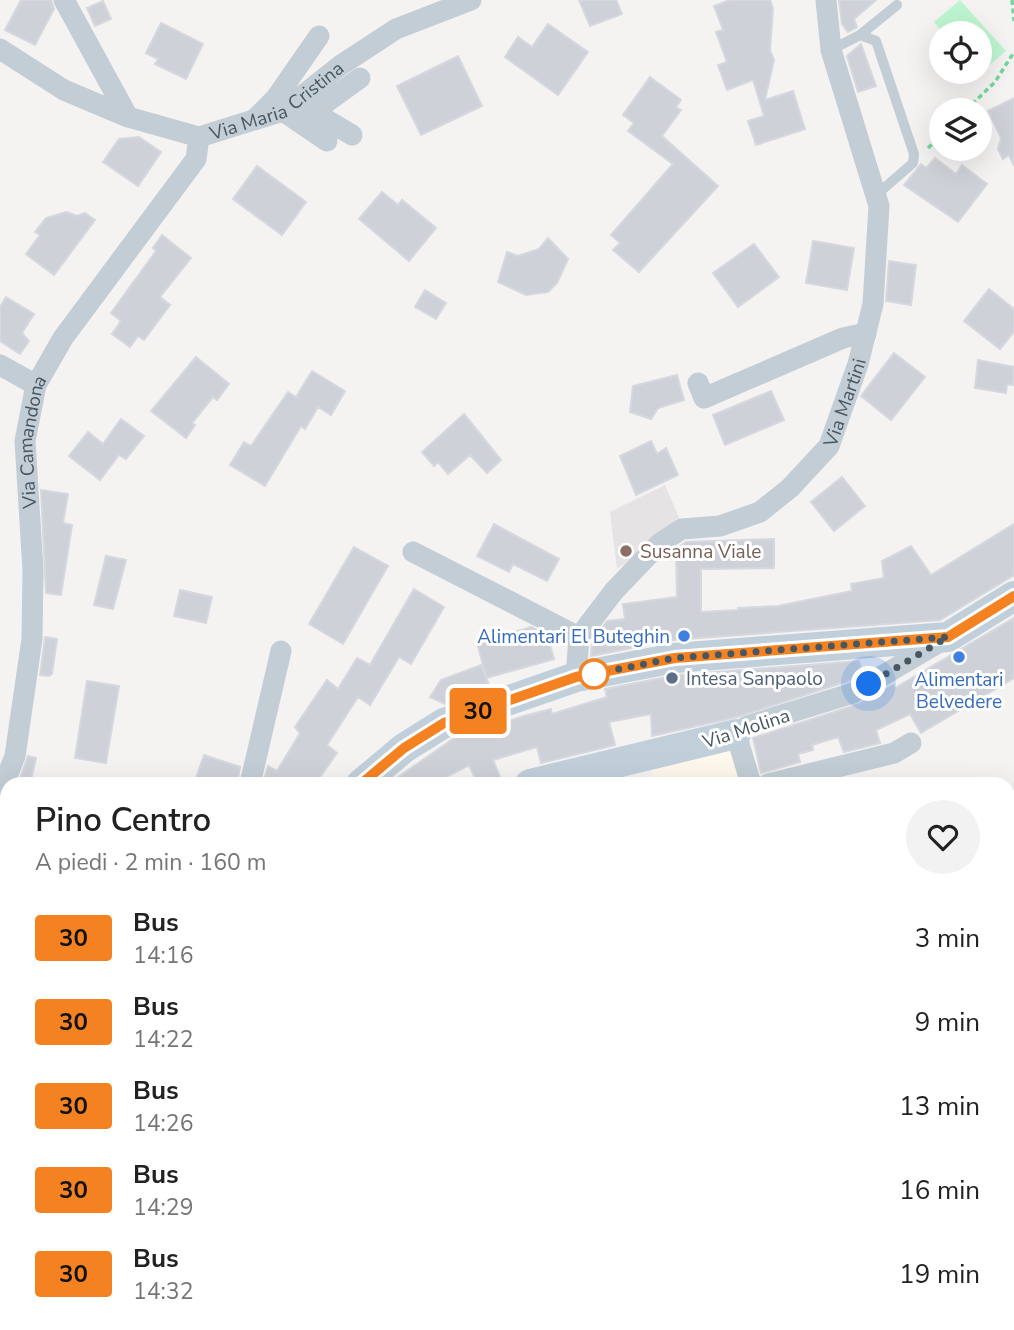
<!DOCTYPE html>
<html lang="it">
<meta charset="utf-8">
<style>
body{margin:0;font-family:"Nunito Sans",sans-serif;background:#f2f2f2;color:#222;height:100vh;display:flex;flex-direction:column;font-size:26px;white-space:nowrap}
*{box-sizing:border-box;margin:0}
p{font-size:23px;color:#767676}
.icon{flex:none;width:38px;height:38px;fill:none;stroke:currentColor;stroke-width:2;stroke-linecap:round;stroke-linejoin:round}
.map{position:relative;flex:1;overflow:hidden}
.panel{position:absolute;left:0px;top:777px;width:1015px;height:553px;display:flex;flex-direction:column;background:#fff;border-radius:21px 21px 0 0;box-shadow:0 7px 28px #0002}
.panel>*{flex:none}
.badge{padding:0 14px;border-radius:5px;font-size:24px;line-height:46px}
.buttons{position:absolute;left:929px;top:21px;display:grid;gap:14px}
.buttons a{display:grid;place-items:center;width:63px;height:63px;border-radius:50%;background:#fff;box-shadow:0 7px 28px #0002;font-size:35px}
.you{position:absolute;width:35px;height:35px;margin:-18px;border:5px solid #fff;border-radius:50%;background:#1a73e8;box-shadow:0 0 0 10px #1a73e833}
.map>.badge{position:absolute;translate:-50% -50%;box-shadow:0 0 0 4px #fff}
.round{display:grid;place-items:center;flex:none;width:74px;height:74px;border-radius:37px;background:#f2f2f2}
.summary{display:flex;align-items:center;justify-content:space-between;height:119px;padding:0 35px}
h1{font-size:33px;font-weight:600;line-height:52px}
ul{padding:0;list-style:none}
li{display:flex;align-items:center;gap:21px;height:84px;padding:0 35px}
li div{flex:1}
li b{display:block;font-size:26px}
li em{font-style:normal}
li .badge{min-width:77px;font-weight:700;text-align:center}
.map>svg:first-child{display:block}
</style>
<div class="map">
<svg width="1014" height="1330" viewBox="0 0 1014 1330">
<rect width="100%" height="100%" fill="#f5f2f2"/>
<path fill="#fef8ec" d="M730,746L742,784H655L651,769Z"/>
<path fill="#e6e3e4" d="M665,485L683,527L617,569L610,512Z
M461,1323H573L561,1330H474Z"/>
<path fill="#bdf5d0" d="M960,0L1006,51L978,75L975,72H980V33H943L934,22Z
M0,831L7,832V926L0,923Z
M1008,960L1014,961V1064L1008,1061Z"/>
<path fill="#ced2d8" stroke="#d5d8de" stroke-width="2" d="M21,0H51L54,9L35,45L5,30Z
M579,0H616L622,14L590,26Z
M730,0H770L773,9L770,50L774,60L765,100L793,91L805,129L756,145L748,121L764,116L753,80L727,90L718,65L727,62L716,32L723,30L714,6Z
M839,0H876L854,19L857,27L848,32L842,24Z
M103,1L111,19L95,26L87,8Z
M161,23L203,44L186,79L155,64L158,59L146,53Z
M548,24L588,52L558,95L505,57L518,37L532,47Z
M861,44L876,86L858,92L847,56Z
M458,56L482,106L421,135L397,86Z
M650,77L681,100L676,107L681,110L662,136L718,186L639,272L613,250L620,243L611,235L673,164L628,131L634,123L623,115Z
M1014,98V166L1009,155L1003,159L998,149L1001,138L988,111Z
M139,137L161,152L138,186L103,162L119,139Z
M935,158L956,174L962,165L987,184L958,222L904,185L921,164L926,168Z
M257,166L306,202L282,235L233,199Z
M382,192L398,205L402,200L436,228L409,261L359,219Z
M66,212L77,216L85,213L95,220L54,275L26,254L40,235L35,232L46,218Z
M162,235L191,258L160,297L170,305L144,340L138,336L130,347L112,334L121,321L111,313L156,251L153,248Z
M548,238L568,259L557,283L548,292L526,295L498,282L507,252L518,256L539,249Z
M813,241L854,248L847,290L806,283Z
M754,244L779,277L738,307L713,273Z
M889,261L916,265L911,305L886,301Z
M989,289L1014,309V332L1000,349L964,321Z
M425,290L446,303L436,319L415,307Z
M6,297L34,314L22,333L29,341L20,354L0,341V307Z
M894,353L925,377L891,420L861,396Z
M196,357L229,384L217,400L213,397L192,423L195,425L186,438L151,411Z
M978,360L1014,367L1013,385L1007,384L1006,393L975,388Z
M312,371L345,391L331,415L318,407L305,429L301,426L265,486L230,465L244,442L251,446L288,392L296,397Z
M677,375L684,400L658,408L651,419L630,412L633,386Z
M771,391L784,420L725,445L713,415Z
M464,414L501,460L487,473L470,455L448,474L438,462L434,466L422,452Z
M121,419L144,436L126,459L119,455L100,480L69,456L88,432L103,444Z
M651,441L657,454L666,448L678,475L636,495L620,456Z
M842,477L865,506L834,531L811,502Z
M41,490L68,494L63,523L72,525L61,595L46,593Z
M494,524L559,559L547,581L513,564L509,572L477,556Z
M1014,524V575L940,620L673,640L591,656L592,642L607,621L625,619L623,604L677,597L676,549L686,542L774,539V568L701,569V612L738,610V608L778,606L852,591L851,584L884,578L882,561L911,546L931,575Z
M354,547L388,566L343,644L309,624Z
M106,556L126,560L113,609L94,605Z
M414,589L444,607L411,664L399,657L370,705L358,697L327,745L337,753L315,784H263L268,766L277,771L300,733L295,727L327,680L338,689L357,658L370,665Z
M180,590L212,597L206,623L174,616Z
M1014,618V678L999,687L921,733L910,714L876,730L880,743L844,752L838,737L812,745L813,750L798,754L800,762L761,773L753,738L859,704L893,685L895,688Z
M531,627L547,635L554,659L486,678L490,686L445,704L430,697L441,680L481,665L486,676L477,643Z
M45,637L57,639L52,674L49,676L40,675Z
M859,661L862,672L848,681L737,717L652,736L651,714L609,722L615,745L541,763L537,747L493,760L503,784H478L469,765L433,784H388L453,739L524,716L551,709L552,714L607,697L605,689L677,675Z
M87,681L119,686L106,763L75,758Z
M204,755L240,767L237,784H194Z
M28,756L36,758L30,784H18Z"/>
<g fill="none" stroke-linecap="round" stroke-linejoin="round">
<path stroke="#cacbce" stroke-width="33" stroke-dasharray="33 17" stroke-linecap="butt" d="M1008,1004L1014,1003
M0,1161L7,1160"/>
<path stroke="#71d89f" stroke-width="3.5" stroke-dasharray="5 3.5" stroke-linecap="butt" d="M1012,0L1014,21
M966,110L995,82L1014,52
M928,148L942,135"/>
<path stroke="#c2cdd5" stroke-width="10" d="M860,35L876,41L914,154L913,163L875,196
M831,50L860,35L897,5"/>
<g stroke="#c2cdd5" stroke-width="21">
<path d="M64,0L128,117"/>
<path id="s1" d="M0,49L64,90L128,117L199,137L283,111L341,65L396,29L471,0"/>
<path d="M295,101L352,135"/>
<path d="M283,111L327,141"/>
<path d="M313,112L360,78"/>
<path d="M255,119L276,98L319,36"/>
<path d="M0,365L36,385"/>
<path d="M698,383L704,398L843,338L866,333"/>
<path d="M413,552L579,637"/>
<path id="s2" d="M576,677L579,637L614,591L660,543L682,529L720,526L760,512L790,488L829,446L858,364L873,304L879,206L831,50L826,0"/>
<path d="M250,784L281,651"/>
<path d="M751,784L736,734L747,726L853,693L943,640"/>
<path d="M768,784L894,753L911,743"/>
<path id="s3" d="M0,794L15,756L32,639L33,570L25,441L36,385L63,338L196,159L199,137"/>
<path d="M0,817L7,816"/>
<path d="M257,1323V1330"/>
</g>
<path stroke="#c1cfda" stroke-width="30" d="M361,784L404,748L444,723L576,677L675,658L948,637L1014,596
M530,784L736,734
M1008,942L1014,943
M1008,1168L1014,1171
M225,1323L226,1330
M436,1330L438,1323"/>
</g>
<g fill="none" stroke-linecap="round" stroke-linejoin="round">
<defs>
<path id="line" d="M361,784L404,748L444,723L576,677L675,658L948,637L1014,596"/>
</defs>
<use href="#line" stroke="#fff" stroke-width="16"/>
<use href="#line" stroke="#f58220" stroke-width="10"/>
<path stroke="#475762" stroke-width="7" stroke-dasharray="0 12.6" d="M594,674L675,658L948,637L869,684"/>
</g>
<circle fill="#8d6e63" stroke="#fff" stroke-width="2.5" cx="626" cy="551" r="7"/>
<g fill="#3f7fe0" stroke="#fff" stroke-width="2.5">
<circle cx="684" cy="636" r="7"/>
<circle cx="959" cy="657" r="7"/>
</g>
<circle fill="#fff" stroke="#f58220" stroke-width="3.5" cx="594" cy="674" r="14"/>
<circle fill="#5c6f8a" stroke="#fff" stroke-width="2.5" cx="672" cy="678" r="7"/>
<g text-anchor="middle" stroke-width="6" stroke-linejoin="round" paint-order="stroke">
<g font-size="19" fill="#475762" stroke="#fff">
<text dy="7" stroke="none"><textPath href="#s1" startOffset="306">Via Maria Cristina</textPath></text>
<text dy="7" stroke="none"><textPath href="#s2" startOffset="413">Via Martini</textPath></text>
<text dy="7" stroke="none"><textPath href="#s3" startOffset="357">Via Camandona</textPath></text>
<text transform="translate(746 728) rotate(-18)" y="7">Via Molina</text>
</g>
<g font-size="19" fill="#785e54" stroke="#fff" text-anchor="start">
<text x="640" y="558">Susanna Viale</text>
</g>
<g font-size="19" fill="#366cbe" stroke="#fff" text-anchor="end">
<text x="670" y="643">Alimentari El Buteghin</text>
<text x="959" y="686" text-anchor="middle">Alimentari<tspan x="959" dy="22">Belvedere</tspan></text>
</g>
<g font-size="19" fill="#4e5e75" stroke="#fff" text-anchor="start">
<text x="686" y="685">Intesa Sanpaolo</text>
</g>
</g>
</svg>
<div class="buttons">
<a><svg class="icon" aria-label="locate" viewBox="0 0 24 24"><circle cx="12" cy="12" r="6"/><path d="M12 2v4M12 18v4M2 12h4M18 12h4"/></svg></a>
<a><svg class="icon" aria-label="layers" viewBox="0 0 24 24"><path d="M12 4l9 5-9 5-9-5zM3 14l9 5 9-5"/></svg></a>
</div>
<div class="you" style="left:869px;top:684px"></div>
<b class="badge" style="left:478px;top:711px;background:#f58220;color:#111">30</b>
<section class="panel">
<div class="summary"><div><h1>Pino Centro</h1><p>A piedi · 2 min · 160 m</p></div><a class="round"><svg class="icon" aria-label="heart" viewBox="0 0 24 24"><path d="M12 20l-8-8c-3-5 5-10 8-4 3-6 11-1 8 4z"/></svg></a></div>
<ul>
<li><span class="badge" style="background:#f58220;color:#111">30</span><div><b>Bus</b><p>14:16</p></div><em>3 min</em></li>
<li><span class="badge" style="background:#f58220;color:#111">30</span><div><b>Bus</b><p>14:22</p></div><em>9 min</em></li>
<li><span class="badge" style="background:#f58220;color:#111">30</span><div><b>Bus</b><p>14:26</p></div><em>13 min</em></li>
<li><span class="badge" style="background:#f58220;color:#111">30</span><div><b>Bus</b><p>14:29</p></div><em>16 min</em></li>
<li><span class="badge" style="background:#f58220;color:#111">30</span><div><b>Bus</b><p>14:32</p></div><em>19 min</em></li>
</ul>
</section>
</div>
